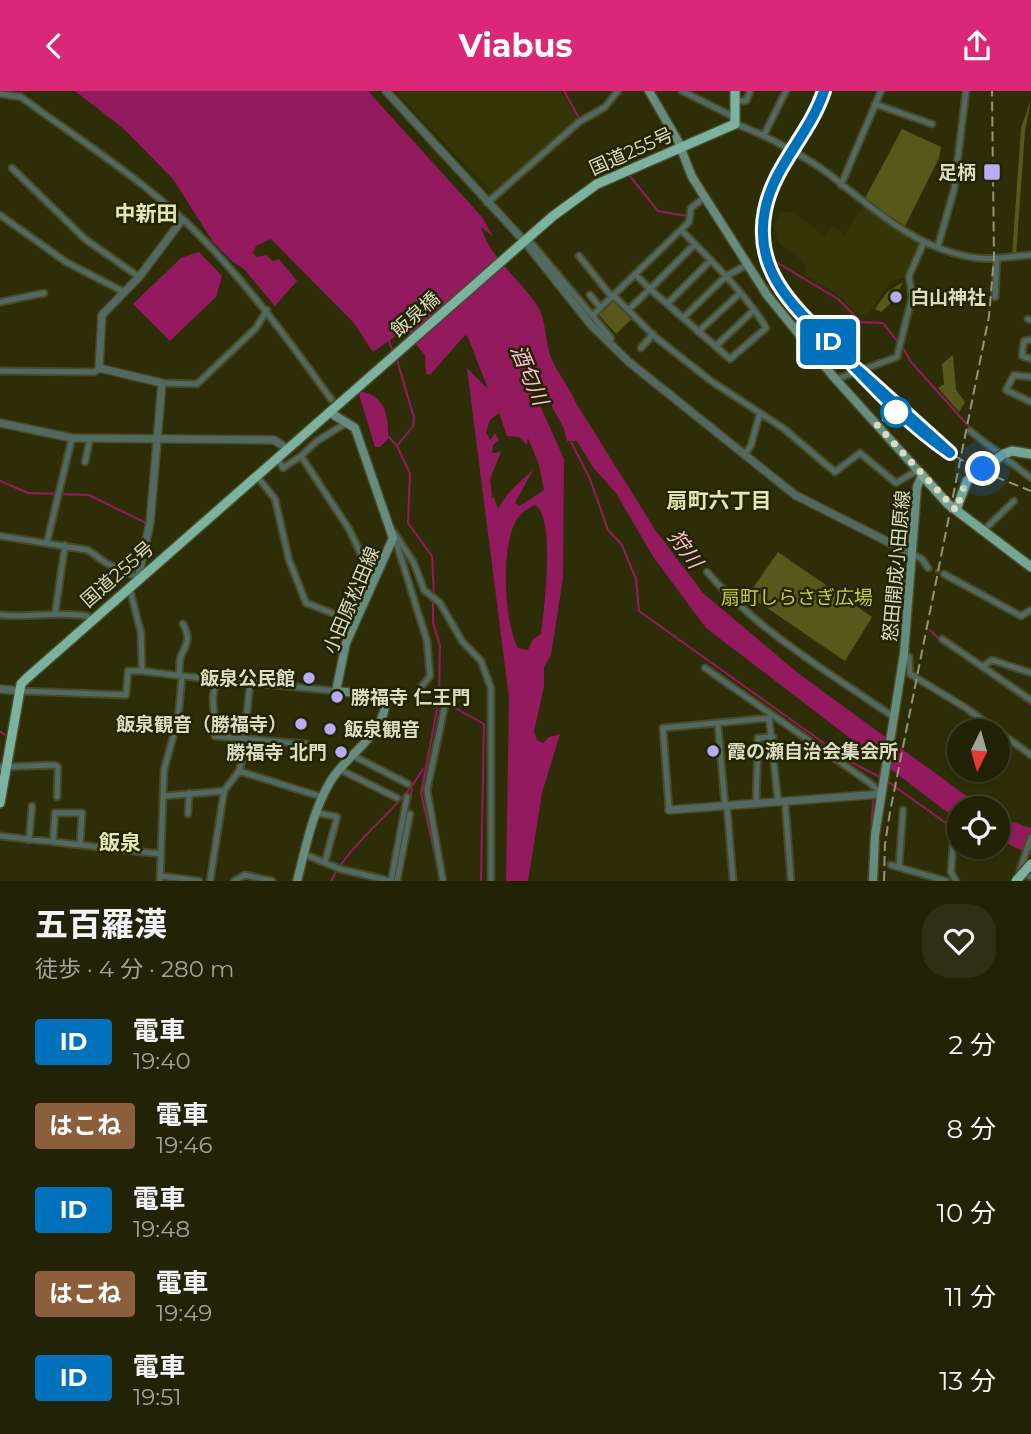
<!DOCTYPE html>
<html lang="ja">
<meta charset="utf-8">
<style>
body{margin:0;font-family:Montserrat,"Noto Sans JP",sans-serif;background:#2e2f14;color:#f1f3f6;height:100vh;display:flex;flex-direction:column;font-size:26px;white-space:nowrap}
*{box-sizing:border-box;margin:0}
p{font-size:23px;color:#a2a49b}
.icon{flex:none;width:38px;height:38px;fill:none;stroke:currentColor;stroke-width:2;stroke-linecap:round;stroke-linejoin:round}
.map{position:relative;height:790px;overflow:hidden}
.panel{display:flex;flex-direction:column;background:#222206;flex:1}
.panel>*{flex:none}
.badge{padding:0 14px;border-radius:5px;font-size:24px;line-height:46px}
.needle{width:46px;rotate:185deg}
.tools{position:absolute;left:947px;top:628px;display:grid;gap:14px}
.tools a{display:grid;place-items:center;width:63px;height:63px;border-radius:50%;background:#222206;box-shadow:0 2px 5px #0004,0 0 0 2px #3f3f28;font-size:35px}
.you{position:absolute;width:35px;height:35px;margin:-18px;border:5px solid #fff;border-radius:50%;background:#1a73e8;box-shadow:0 0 0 10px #1a73e833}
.map>.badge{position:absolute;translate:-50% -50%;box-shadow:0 0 0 4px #fff}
.round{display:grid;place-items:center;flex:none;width:74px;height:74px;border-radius:28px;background:#2e2f14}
.headline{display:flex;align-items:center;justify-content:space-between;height:119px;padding:0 35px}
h1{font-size:33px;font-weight:700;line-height:52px}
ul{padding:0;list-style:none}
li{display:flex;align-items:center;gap:21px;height:84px;padding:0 35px}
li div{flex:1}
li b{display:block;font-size:26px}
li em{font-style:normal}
li .badge{min-width:77px;font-weight:700;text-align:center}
header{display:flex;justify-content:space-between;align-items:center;height:91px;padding:0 35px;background:#db2777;color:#fff;font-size:32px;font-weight:700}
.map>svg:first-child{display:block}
</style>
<header><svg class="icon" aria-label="back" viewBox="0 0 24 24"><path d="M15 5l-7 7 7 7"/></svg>Viabus<svg class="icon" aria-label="share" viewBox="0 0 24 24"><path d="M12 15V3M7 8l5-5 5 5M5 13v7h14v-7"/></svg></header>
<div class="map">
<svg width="1031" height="790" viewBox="0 0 1031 790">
<rect width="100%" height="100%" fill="#2d2e08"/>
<path fill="#343608" d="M395,0H560L577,27L492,101Z
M863,115L919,154L905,186L891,190L867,225L855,221L831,199L806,185L803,170L778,151L774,134L780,121H788L800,126L824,145L833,135L845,143Z"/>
<path fill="#57591a" d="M1031,9L1025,40L1016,164L1012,165L1021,37Z
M902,38L941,56L939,67L904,137L864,109Z
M903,191L895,208L881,221L875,218L887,201Z
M614,208L633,227L616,243L598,223Z
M953,264L956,299L965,311L959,321L938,297L944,293L942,273Z
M778,461L872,526L845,570L748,504Z"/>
<path fill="#941a60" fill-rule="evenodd" d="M75,0H368L482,126L493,145L481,136C490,167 520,188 538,216C546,229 545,249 550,264C554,277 569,295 576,312L656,440L703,502L799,583L983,717L959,718V727L943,718L706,537L654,467L616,402L592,375L577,350H567L564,338L527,268L526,283L564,368L563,487L551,564L544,576V596L534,640L537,649L543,652L549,646L560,643L542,702L528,790H506L509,607L467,277L488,298L468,246L465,244L430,284L426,283L425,264L404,239L373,261L353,231L271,148L256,155L253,162L257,166L266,164L273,170L279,168L297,190L275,215L244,178L233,171L213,151L173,88L124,38ZM499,322L507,345L519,346L527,354L528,347L539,374L544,399L520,415L515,412L533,379C519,392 507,401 498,418L494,406L492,407L490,388L501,361L492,362L493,354L499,349L495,342L490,349L486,341L490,329ZM535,414C556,425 544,520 541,543L533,548L528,559L518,557C504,532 501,458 515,432C519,423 527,418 535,414Z
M199,161L222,185L216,206L170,250L133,213L181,167Z
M358,300C385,303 389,325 388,348L380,356H375Z
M998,726L1031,737V764L998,748Z"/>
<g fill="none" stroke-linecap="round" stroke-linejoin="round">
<path stroke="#941a60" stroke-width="2" d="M564,0L579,27
M629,84L658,120L687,125
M758,156L768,161L771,168L838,208L861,231L883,232L898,251
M389,250L393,261
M902,255L911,271L972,339
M397,269L414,327L413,335L397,355L410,382L408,432L432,465L434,504
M389,346L396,354
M571,351L590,388L608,439L622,454L636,488L639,520L849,670L882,687
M0,390L28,402L89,404L146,432
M433,509V531L440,555L439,608L421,702L439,782
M930,539L939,548
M986,582L1031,614
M920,585L1013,648
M439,608L484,633L481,790
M0,640L5,644
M1023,655L1031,660
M887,690L950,735L951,752
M407,724L412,698
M949,768L948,779L952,789
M331,790C353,747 399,720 423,678
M394,790L399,763
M868,790L873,710"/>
<path stroke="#474824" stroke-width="5" stroke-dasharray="5 2.5" stroke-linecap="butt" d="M928,477L944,483"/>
<defs>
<path id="minor" d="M682,0L736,27
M0,3L21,6C78,48 139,86 190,135C244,188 287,247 331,308
M735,10H746L750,0
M875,13L932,33
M735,33C760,41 808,67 829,83C875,119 917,159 977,167C995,169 1013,165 1031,164
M764,44L786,0
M12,77L85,148L139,186
M841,94L881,0
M487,112L579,31L605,16L618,0
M0,124L66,171L124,201
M681,139C707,165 748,205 766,237L730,268L650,198L695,153
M528,148L611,247L609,252
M938,155L954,99L966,0
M579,165L612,206
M590,204L600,216
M614,205L654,245L711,290L783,337L835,381L860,362L896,392L918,379
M995,206L997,167
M0,211L44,202
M667,213L711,169
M628,219L650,198L635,183
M592,225L689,131L691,117L705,106
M683,227L726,185L747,174
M1028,228L1031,229
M698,241L739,203
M1031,249L1024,250L1022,265L1031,268
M716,255L753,220
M641,257L653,243
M0,280L95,281L99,278
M1031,286L1014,284L1006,299L1031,311
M837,288L897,266L912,206L909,185L924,151
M162,292L197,293L256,237L267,219
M970,340L1031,387
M745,364L751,354L760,322
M301,365L317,350L348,331
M277,367L283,377L301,365L349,438L373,489
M85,371L90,348
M256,384L275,408L289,469L306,512L332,522L353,535
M393,440L414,472L424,499L440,512L462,550L481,570L491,597V790
M983,440L1014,410
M0,445L88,459L106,472L138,487
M47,451L72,347
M392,451L397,454L427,550L430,585L422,595
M912,463L922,468L928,477
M707,481C759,541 830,582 895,627
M944,483L1021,525L1031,519
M129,495L141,542L142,580L182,585
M55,523L65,454
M0,524C29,527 58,520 87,525L91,528
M942,548L1031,609
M904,563L909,566L910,583L966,617L1031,664
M982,576L992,569L1031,582
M705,577L870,692L882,703
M179,583C180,579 179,570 181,565C187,551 191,549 183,533
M20,600L126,604L128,580H142
M718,634L725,715
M244,648L250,593
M249,648L307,653
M352,664L408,693
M0,676L55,674L58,676L57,706
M339,678L397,707
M239,680L322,706
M164,705L224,700
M785,710L791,790
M756,712L758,647L773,646
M727,715L733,790
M669,719L663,637L769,627L778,710
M315,721L337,726L325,771
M188,723L189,702
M0,745L161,763
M1031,746L1020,779L1031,786
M29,749L32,715
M53,750L55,722H82L80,754
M953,753L951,781L956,790
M304,763L340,778L390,790
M891,774L946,790
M899,776L903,719
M161,785L199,790
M160,790L164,679L178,628L182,585L336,600
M210,790L224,700L239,680L249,648L215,645L213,606L216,588
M234,790L245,784L272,790
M391,790L407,706
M397,790L410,723
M443,790L427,699L445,614"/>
<path id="tertiary" d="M386,0L525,151L591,234L629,271L795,404L912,463
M0,332L72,347L274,349L288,358
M138,487L150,432L162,292L99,277L102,224L139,186L182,129
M0,598L20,600
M669,719L882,703"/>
<path id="secondary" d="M649,0L678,50L692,86L767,204L832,284L922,384L917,396L904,563L875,744L873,790
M297,790C306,756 312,722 330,691C346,664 379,648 385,616L377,604L336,600L346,552L393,447L355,337L329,321"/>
<path id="primary" d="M1004,363L1012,360L1031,363
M922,384L948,413L1031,476
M956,419L967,390L998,367"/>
<path id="trunk" d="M0,712L21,593L27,587L553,125L597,93L735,33V0"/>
</defs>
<use href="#minor" stroke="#494a26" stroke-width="9"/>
<use href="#tertiary" stroke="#494a26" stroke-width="10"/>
<use href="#secondary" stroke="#494a26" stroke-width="11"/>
<use href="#primary" stroke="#494a26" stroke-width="12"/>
<use href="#trunk" stroke="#494a26" stroke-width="12"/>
<use href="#minor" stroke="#526961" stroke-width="5"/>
<use href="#tertiary" stroke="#526961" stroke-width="7"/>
<use href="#secondary" stroke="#658c7e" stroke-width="8"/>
<use href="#primary" stroke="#74a695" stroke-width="9"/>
<use href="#trunk" stroke="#7bb2a0" stroke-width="9"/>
<path stroke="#939576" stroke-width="2" stroke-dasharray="10 5" stroke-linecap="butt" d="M824,0C812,38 781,66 769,103C743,184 811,235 863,283C892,310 920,337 950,362
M955,365L981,380L1031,400
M884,790L885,753L890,721L989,225L994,167L992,0"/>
<defs>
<path id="primary-bridge" d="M998,367L1004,363"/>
<path id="trunk-bridge" d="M1016,790L1031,773"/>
</defs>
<use href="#primary-bridge" stroke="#494a26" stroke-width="12" stroke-linecap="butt"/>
<use href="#trunk-bridge" stroke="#494a26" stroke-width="12" stroke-linecap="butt"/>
<use href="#primary-bridge" stroke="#74a695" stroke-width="9"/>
<use href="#trunk-bridge" stroke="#7bb2a0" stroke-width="9"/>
</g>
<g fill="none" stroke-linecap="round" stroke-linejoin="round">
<defs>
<path id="line" d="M824,0C810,43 774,74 765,119C751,188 806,226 848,269C881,304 911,335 950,362L859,280"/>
</defs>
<use href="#line" stroke="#fff" stroke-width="16"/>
<use href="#line" stroke="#0072bc" stroke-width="10"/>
<path stroke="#daddc3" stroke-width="7" stroke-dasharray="0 12.6" d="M896,321L876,333L956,419L965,393L983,378"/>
</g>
<g fill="#b8abf7" stroke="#232400" stroke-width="2.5">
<rect x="983" y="72" width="18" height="18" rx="3.5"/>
<circle cx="896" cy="206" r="7"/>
<circle cx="309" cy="587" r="7"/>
<circle cx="337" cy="606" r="7"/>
<circle cx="301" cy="633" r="7"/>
<circle cx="330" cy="638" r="7"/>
<circle cx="713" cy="660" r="7"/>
<circle cx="341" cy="661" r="7"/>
</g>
<circle fill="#fff" stroke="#0072bc" stroke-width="3.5" cx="896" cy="321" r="14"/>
<g text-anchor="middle" stroke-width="5" stroke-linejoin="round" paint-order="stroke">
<g font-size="19" fill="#daddc3" stroke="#232400">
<text transform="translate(631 60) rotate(-24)" y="7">国道255号</text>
<text transform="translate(415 223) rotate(-41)" y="7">飯泉橋</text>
<text transform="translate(896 475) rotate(-85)" y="7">怒田開成小田原線</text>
<text transform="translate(117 483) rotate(-41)" y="7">国道255号</text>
<text transform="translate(351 509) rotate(-67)" y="7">小田原松田線</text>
</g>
<g font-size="19" font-weight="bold" fill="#daddc3" stroke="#232400" text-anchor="end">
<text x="976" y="88">足柄</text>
<text x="910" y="213" text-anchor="start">白山神社</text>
<text x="295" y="594">飯泉公民館</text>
<text x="351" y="613" text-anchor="start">勝福寺 仁王門</text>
<text x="287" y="640">飯泉観音（勝福寺）</text>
<text x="344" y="645" text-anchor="start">飯泉観音</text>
<text x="727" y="667" text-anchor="start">霞の瀬自治会集会所</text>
<text x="327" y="668">勝福寺 北門</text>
</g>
<g font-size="19" fill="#c8cd3f" stroke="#232400">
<text x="797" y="513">扇町しらさぎ広場</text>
</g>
<g font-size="21" font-weight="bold" fill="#e3e7b2" stroke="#232400">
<text x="146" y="130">中新田</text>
<text x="719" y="417">扇町六丁目</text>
<text x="120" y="759">飯泉</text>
</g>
<g font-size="21" font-style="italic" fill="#f9bbd6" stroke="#232400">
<text transform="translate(529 284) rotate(67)" y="7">酒匂川</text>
<text transform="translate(685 458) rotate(54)" y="7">狩川</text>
</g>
</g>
</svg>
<div class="tools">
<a><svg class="needle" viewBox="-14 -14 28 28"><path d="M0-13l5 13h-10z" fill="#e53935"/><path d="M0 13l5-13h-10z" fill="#a2a49b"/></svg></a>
<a><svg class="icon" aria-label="locate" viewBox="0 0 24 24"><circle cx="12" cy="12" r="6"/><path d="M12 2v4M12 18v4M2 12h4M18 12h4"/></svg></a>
</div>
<div class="you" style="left:983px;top:378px"></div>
<b class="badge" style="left:828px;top:251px;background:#0072bc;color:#fff">ID</b>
</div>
<section class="panel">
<div class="headline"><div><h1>五百羅漢</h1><p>徒歩 · 4 分 · 280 m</p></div><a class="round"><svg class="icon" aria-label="heart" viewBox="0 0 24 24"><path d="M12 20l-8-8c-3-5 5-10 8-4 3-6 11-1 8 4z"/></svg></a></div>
<ul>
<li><span class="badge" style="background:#0072bc;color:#fff">ID</span><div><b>電車</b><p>19:40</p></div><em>2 分</em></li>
<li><span class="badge" style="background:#8b5e3c;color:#fff">はこね</span><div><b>電車</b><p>19:46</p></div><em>8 分</em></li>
<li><span class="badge" style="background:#0072bc;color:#fff">ID</span><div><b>電車</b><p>19:48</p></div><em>10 分</em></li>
<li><span class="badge" style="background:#8b5e3c;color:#fff">はこね</span><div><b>電車</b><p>19:49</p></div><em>11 分</em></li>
<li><span class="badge" style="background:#0072bc;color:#fff">ID</span><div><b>電車</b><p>19:51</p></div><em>13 分</em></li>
</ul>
</section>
